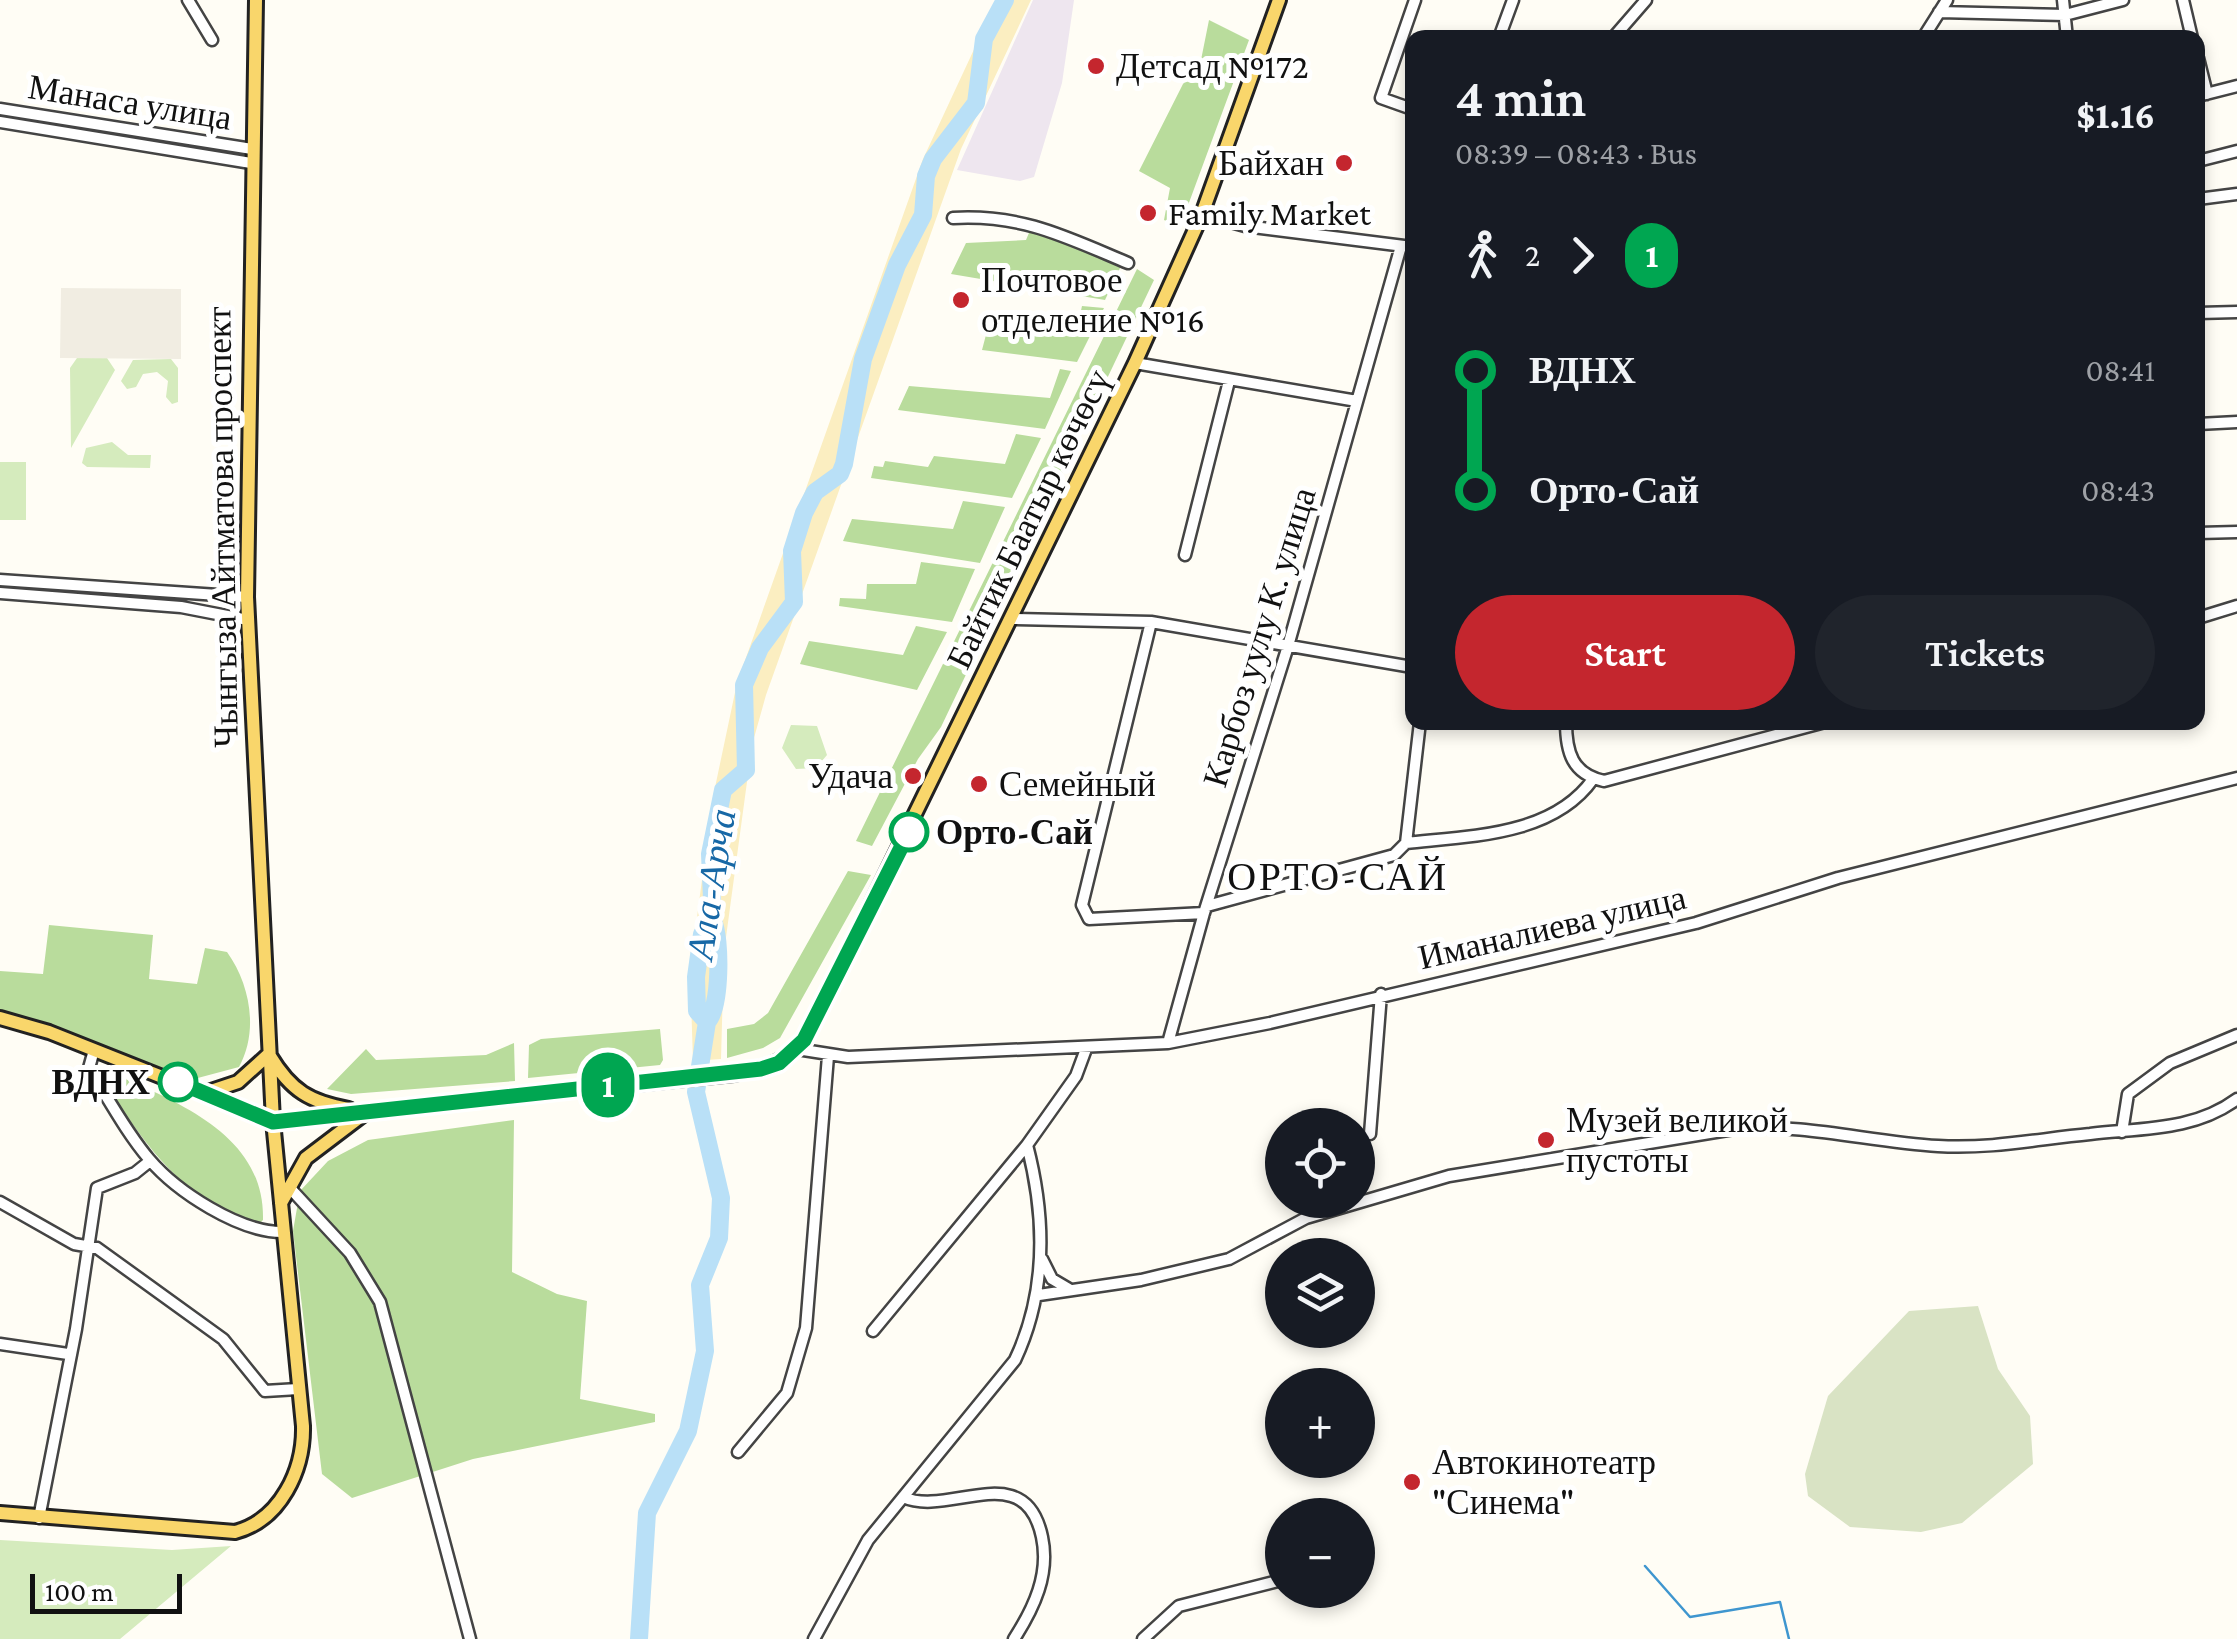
<!DOCTYPE html>
<meta charset="utf-8">
<style>
body{margin:0;font-family:"Crimson Pro",serif;background:#20242c;color:#f1f3f6;height:100vh;display:flex;flex-direction:column;font-size:38px;white-space:nowrap}
*{box-sizing:border-box;margin:0}
p{font-size:32px;color:#9ea1a6}
.icon{flex:none;width:55px;height:55px;fill:none;stroke:currentColor;stroke-width:2;stroke-linecap:round;stroke-linejoin:round}
.map{position:relative;flex:1;overflow:hidden}
.details{position:absolute;left:1405px;top:30px;width:800px;height:700px;display:flex;flex-direction:column;background:#171b24;border-radius:20px;box-shadow:0 5px 15px #0003}
.details>*{flex:none}
.badge{padding:0 20px;border-radius:32px;font-size:35px;line-height:65px}
.controls{position:absolute;left:1265px;top:1108px;display:grid;gap:20px}
.controls a{display:grid;place-items:center;width:110px;height:110px;border-radius:50%;background:#171b24;box-shadow:0 5px 15px #0003;font-size:50px}
.scale{position:absolute;left:30px;bottom:25px;width:152px;box-sizing:border-box;padding-left:10px;border:5px solid #111;border-top:0;font-size:28px;line-height:35px;white-space:nowrap;color:#111;-webkit-text-stroke:8px #fff;paint-order:stroke}
.map>.badge{position:absolute;translate:-50% -50%;box-shadow:0 0 0 5px #fff}
.legs{display:flex;align-items:center;gap:15px;height:110px;padding:0 50px;font-size:32px}
.legs p{margin-inline-start:auto}
.headline{display:flex;align-items:center;justify-content:space-between;height:170px;padding:0 50px}
h1{font-size:55px;font-weight:600;line-height:75px}
.primary-button{display:flex;gap:20px;margin-top:auto;padding:20px 50px}
.primary-button a{flex:1;height:115px;border-radius:60px;background:#c4262e;color:#fff;font-size:40px;font-weight:600;line-height:115px;text-align:center}
.primary-button a+a{background:#20242c;color:#f1f3f6}
ul{padding:0 50px;list-style:none}
li{display:flex;align-items:center;gap:35px;height:120px;font-size:38px}
li i{display:grid;place-items:center;width:15px;height:100%;margin:0 12px;background:currentColor}
li i::after{content:'';width:25px;height:25px;margin:-12px;border:8px solid;border-radius:50%;background:#171b24}
li p{margin-inline-start:auto}
li:first-child i{background:linear-gradient(#0000 50%,currentColor 0)}
li:last-child i{background:linear-gradient(currentColor 50%,#0000 0)}
.map>svg:first-child{display:block}
</style>
<div class="map">
<svg width="2237" height="1639" viewBox="0 0 2237 1639">
<rect width="100%" height="100%" fill="#fffdf5"/>
<path fill="#eee6ef" d="M1033,0H1074L1062,83L1034,177L1020,181L957,170Z"/>
<path fill="#d5ebbd" d="M77,358H107L115,370L71,448L70,368Z
M171,359L178,368V402L172,404L166,397L168,381L157,372L143,374L136,387L127,389L121,381L133,360Z
M112,442L128,455H151L150,468L87,467L82,463L86,448Z
M0,462H26V520H0Z
M791,725L817,726L827,755L816,768L796,769L782,748Z
M0,1540L172,1550L231,1546L120,1639H0Z"/>
<path fill="#b9dc9c" d="M1209,20L1249,40L1180,227L1164,220L1170,188L1139,171L1183,84L1200,65Z
M1031,228L1121,266L1105,300L951,274L966,243L1026,240Z
M1137,269L1154,280L941,727L918,759L872,846L856,841Z
M1082,306L1104,308L1077,362L982,350L987,331L1076,333Z
M1060,369L1071,371L1045,429L898,410L909,386L1050,398Z
M1016,434L1041,438L1012,498L871,478L874,466L883,467L885,461L928,467L934,456L1005,464Z
M963,501L1005,507L980,563L843,541L852,519L953,529Z
M921,562L975,569L952,622L839,606L840,598L866,599L867,584H916Z
M916,626L947,632L917,690L800,664L809,641L903,655Z
M848,871L871,875L780,1038L763,1048L727,1058V1029L754,1024L768,1013Z
M49,925L153,935L149,979L197,984L205,948L227,952C250,984 259,1031 239,1067L194,1079L0,1010V971L43,974Z
M660,1029L663,1060L660,1065L528,1078L529,1045L541,1039Z
M514,1043L515,1081L351,1094L327,1089L366,1049L376,1060L486,1055Z
M99,1067C167,1099 265,1129 263,1220L258,1225C177,1198 141,1138 97,1071Z
M514,1120L512,1272L557,1294L587,1301L580,1399L655,1414V1422L473,1459L352,1498L322,1474L293,1231L300,1191L328,1161L368,1140Z"/>
<path fill="#fbeec1" d="M997,0H1031L961,149L766,695L752,745L724,952L721,1059L693,1061L690,970L713,797L737,683L923,159Z"/>
<path fill="#d9e3c4" d="M1978,1306L1998,1369L2030,1416L2033,1464L1962,1523L1921,1532L1850,1527L1808,1496L1805,1474L1828,1396L1909,1311Z"/>
<path fill="#f1ede2" d="M61,288L181,289V359L60,358Z"/>
<g fill="none" stroke-linecap="round" stroke-linejoin="round">
<path stroke="#3f96cf" stroke-width="2.5" d="M1645,1566L1690,1617L1780,1602L1789,1639"/>
<path stroke="#b9e0f7" stroke-width="18" d="M707,1022C721,1008 721,939 713,921
M639,1639L647,1513L688,1431L705,1351L700,1285L719,1238L721,1198L696,1092L707,1022L697,1011L696,977L702,934L713,921L710,854L723,790L746,770L744,685L760,648L794,602L792,551L804,513L815,492L840,474L844,464L863,359L897,265L923,215L926,176L933,159L976,103L984,39L1005,0"/>
<defs>
<path id="minor" d="M188,0L212,40
M2063,0L2067,38
M2183,0L2192,38
M1939,12L2065,15L2123,0
M1499,38L1513,0
M1613,38L1646,0
M1923,38L1947,0
M2198,58L2207,94
M2198,96L2237,86
M0,109L252,149
M1412,109L1381,98L1415,0
M0,122L251,163
M2198,161L2237,151
M2198,199L2237,194
M1202,214L1245,226L1412,247
M953,218C1022,214 1066,237 1128,263
M2198,313L2237,312
M1135,363L1357,401
M2198,424L2237,422
M2198,533L2237,532
M1185,555L1229,381
M0,580L247,597
M0,593L181,607L248,620
M2198,618L2237,606
M1014,619L1151,622L1412,667
M1151,622L1082,905L1089,919L1204,913
M1566,722C1566,752 1572,774 1604,781L1825,722
M1406,843C1470,836 1553,836 1593,779
M1406,843L1420,722
M1207,906L1394,855L1406,843
M1168,1043L1204,913L1288,646L1401,246
M797,1049L848,1057L1168,1043L1270,1023L1696,923L1838,878L2237,778
M94,1050L89,1068C108,1098 126,1132 149,1159C177,1192 239,1232 282,1232
M2122,1132L2128,1094L2170,1063L2237,1035
M1370,1134L1381,994
M289,1187L350,1253L380,1302L470,1639
M0,1202L74,1244L97,1248L223,1339L265,1391L298,1389
M1042,1259L1052,1279L1069,1289
M1039,1295L1141,1280L1229,1259L1306,1218L1449,1176L1740,1128C1805,1124 1872,1142 1938,1146C1993,1149 2037,1139 2090,1134C2141,1128 2194,1131 2237,1099
M873,1331L1027,1145
M0,1344L68,1354
M738,1452L787,1393L806,1328L828,1056
M903,1497C949,1518 1025,1456 1042,1537C1050,1574 1034,1608 1014,1639
M39,1518L76,1329L97,1188L135,1173L150,1161
M1358,1560H1364
M814,1639L868,1540L1015,1360C1047,1292 1046,1218 1027,1145L1076,1076L1086,1049
M1143,1639L1179,1606L1282,1580"/>
<path id="major" d="M0,1018L49,1032L273,1121L734,1074C766,1068 792,1061 809,1031L1135,363L1202,214L1279,0
M270,1056C291,1091 310,1102 349,1109
M205,1093L238,1082L269,1054
M281,1203L306,1158L364,1114
M0,1513L235,1532C281,1520 304,1469 303,1426L273,1121L247,597L256,0"/>
</defs>
<use href="#minor" stroke="#444" stroke-width="15"/>
<use href="#major" stroke="#222" stroke-width="18"/>
<use href="#minor" stroke="#fff" stroke-width="10"/>
<use href="#major" stroke="#f9d66b" stroke-width="12"/>
</g>
<g fill="none" stroke-linecap="round" stroke-linejoin="round">
<defs>
<path id="line-1" d="M178,1082L273,1122L761,1069L779,1063L804,1040L909,832"/>
</defs>
<use href="#line-1" stroke="#fff" stroke-width="22"/>
<use href="#line-1" stroke="#00a651" stroke-width="15"/>
</g>
<g fill="#c4262e" stroke="#fff" stroke-width="4">
<circle cx="1096" cy="66" r="10"/>
<circle cx="1344" cy="163" r="10"/>
<circle cx="1148" cy="213" r="10"/>
<circle cx="961" cy="300" r="10"/>
<circle cx="913" cy="776" r="10"/>
<circle cx="979" cy="784" r="10"/>
<circle cx="1546" cy="1140" r="10"/>
<circle cx="1412" cy="1482" r="10"/>
</g>
<g fill="#fff" stroke="#00a651" stroke-width="5">
<circle cx="909" cy="832" r="18"/>
<circle cx="178" cy="1082" r="18"/>
</g>
<g text-anchor="middle" stroke-width="10" stroke-linejoin="round" paint-order="stroke">
<g font-size="35" fill="#111" stroke="#fff" text-anchor="start">
<text x="1116" y="78">Детсад №172</text>
<text x="1324" y="175" text-anchor="end">Байхан</text>
<text x="1168" y="225">Family Market</text>
<text x="981" y="292">Почтовое<tspan x="981" dy="40">отделение №16</tspan></text>
<text x="893" y="788" text-anchor="end">Удача</text>
<text x="999" y="796">Семейный</text>
<text x="1566" y="1132">Музей великой<tspan x="1566" dy="40">пустоты</tspan></text>
<text x="1432" y="1474">Автокинотеатр<tspan x="1432" dy="40">"Синема"</tspan></text>
</g>
<g font-size="35" fill="#111" stroke="#fff">
<text transform="translate(130 102) rotate(9)" y="12">Манаса улица</text>
<text transform="translate(1028 519) rotate(-64)" y="12">Байтик Баатыр көчөсү</text>
<text transform="translate(222 527) rotate(-91)" y="12">Чынгыза Айтматова проспект</text>
<text transform="translate(1259 637) rotate(-73)" y="12">Карбоз уулу К. улица</text>
<text transform="translate(1552 927) rotate(-13)" y="12">Иманалиева улица</text>
</g>
<g font-size="35" font-weight="bold" fill="#111" stroke="#fff" text-anchor="start">
<text x="936" y="844">Орто-Сай</text>
<text x="150" y="1094" text-anchor="end">ВДНХ</text>
</g>
<g font-size="38" font-style="italic" fill="#1768a6" stroke="#fff">
<text transform="translate(711 884) rotate(-81)" y="13">Ала-Арча</text>
</g>
<g font-size="40" letter-spacing="2.5" fill="#111" stroke="#fff">
<text x="1338" y="890">ОРТО-САЙ</text>
</g>
</g>
</svg>
<div class="controls">
<a><svg class="icon" aria-label="locate" viewBox="0 0 24 24"><circle cx="12" cy="12" r="6"/><path d="M12 2v4M12 18v4M2 12h4M18 12h4"/></svg></a>
<a><svg class="icon" aria-label="layers" viewBox="0 0 24 24"><path d="M12 4l9 5-9 5-9-5zM3 14l9 5 9-5"/></svg></a>
<a>+</a>
<a>−</a>
</div>
<div class="scale">100 m</div>
<b class="badge" style="left:608px;top:1085px;background:#00a651;color:#fff">1</b>
<section class="details">
<div class="headline"><div><h1>4 min</h1><p>08:39 – 08:43 · Bus</p></div><b>$1.16</b></div>
<div class="legs"><svg class="icon" aria-label="walk" viewBox="0 0 24 24"><circle cx="13" cy="4" r="2"/><path d="M13 8l-2 6 4 7M11 14l-3 7M7 12l3-4h3l4 4"/></svg>2<svg class="icon" aria-label="forward" viewBox="0 0 24 24"><path d="M9 5l7 7-7 7"/></svg><b class="badge" style="background:#00a651;color:#fff">1</b></div>
<ul>
<li><i style="color:#00a651"></i><b>ВДНХ</b><p>08:41</p></li>
<li><i style="color:#00a651"></i><b>Орто-Сай</b><p>08:43</p></li>
</ul>
<div class="primary-button"><a>Start</a><a>Tickets</a></div>
</section>
</div>
